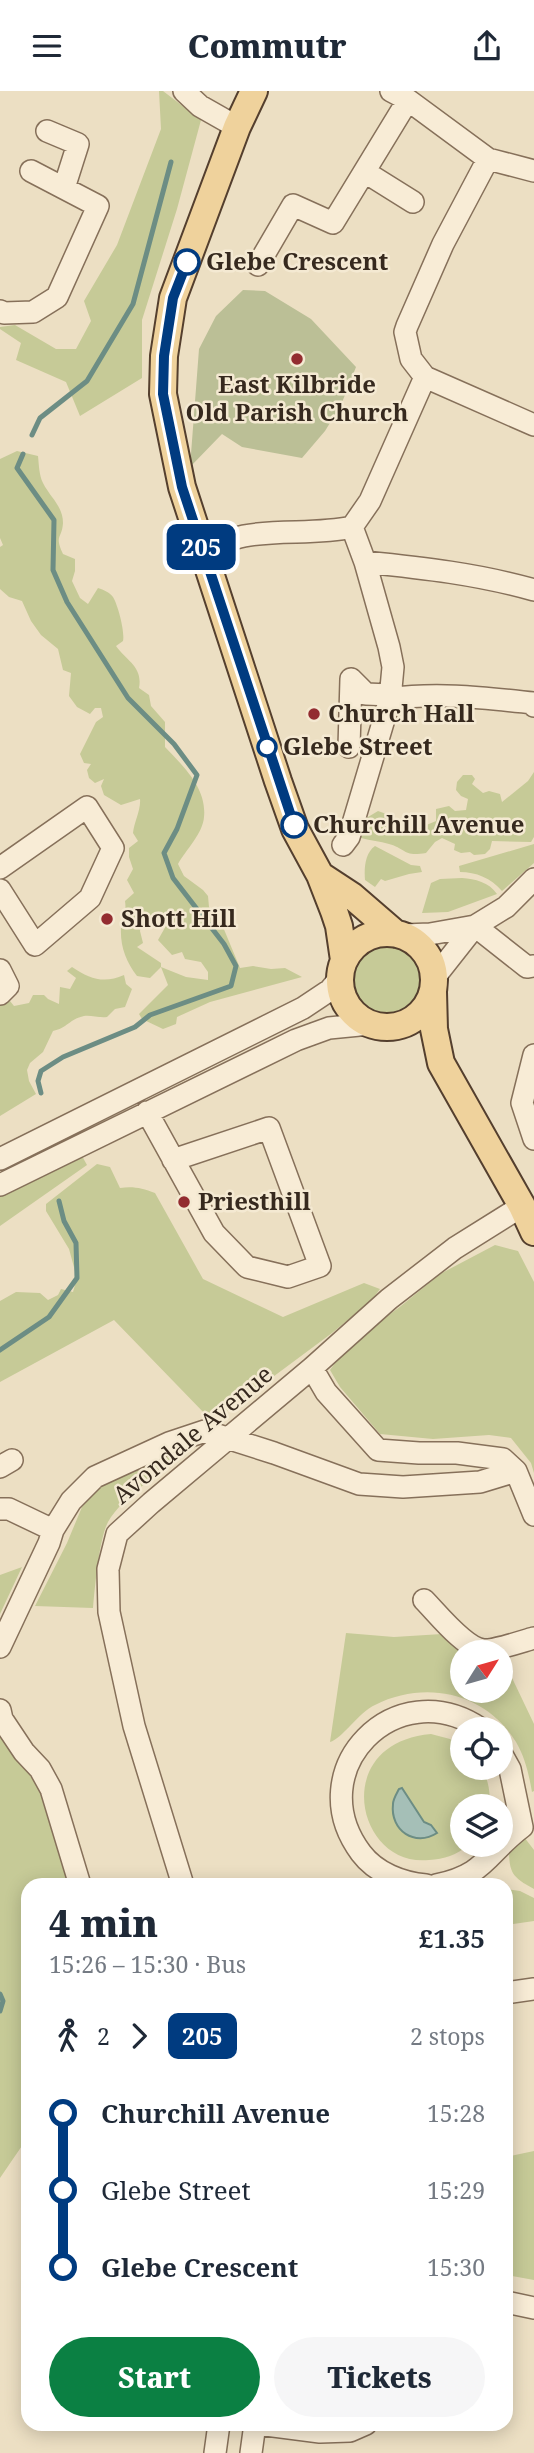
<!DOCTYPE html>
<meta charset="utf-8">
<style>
body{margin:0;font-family:"Noto Serif",serif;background:#f6f6f7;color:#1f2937;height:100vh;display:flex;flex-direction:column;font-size:26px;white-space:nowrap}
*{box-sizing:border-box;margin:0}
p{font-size:23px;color:#747a83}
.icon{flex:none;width:38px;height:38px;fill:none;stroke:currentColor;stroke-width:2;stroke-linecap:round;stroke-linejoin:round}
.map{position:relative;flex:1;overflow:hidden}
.details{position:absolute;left:21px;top:1787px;width:492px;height:553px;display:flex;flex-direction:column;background:#fff;border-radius:21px;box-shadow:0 4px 18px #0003}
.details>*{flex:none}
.badge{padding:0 14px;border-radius:10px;font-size:24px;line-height:46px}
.needle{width:46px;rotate:53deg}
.buttons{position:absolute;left:450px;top:1549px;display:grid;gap:14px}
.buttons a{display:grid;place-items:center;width:63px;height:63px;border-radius:50%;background:#fff;box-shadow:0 4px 18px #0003;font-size:35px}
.map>.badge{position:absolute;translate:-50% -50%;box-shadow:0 0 0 4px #fff}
.legs{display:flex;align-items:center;gap:10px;height:77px;padding:0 28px;font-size:23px}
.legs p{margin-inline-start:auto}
.head{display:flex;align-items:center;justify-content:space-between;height:119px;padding:0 28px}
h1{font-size:38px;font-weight:800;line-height:52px}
.action{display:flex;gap:14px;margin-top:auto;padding:14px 28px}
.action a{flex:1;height:80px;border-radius:42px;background:#0b8043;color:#fff;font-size:28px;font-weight:800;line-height:80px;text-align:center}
.action a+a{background:#f6f6f7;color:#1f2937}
ul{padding:0 28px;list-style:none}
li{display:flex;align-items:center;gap:24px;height:77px;font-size:26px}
li i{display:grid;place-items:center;width:10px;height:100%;margin:0 9px;background:currentColor}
li i::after{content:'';width:18px;height:18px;margin:-9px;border:5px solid;border-radius:50%;background:#fff}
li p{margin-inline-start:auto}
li:first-child i{background:linear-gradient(#0000 50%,currentColor 0)}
li:last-child i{background:linear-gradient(currentColor 50%,#0000 0)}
header{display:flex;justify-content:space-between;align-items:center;height:91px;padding:0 28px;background:#fff;font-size:32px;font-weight:800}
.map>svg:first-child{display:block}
</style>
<header><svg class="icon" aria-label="menu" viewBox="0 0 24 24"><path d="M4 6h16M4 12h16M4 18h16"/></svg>Commutr<svg class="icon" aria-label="share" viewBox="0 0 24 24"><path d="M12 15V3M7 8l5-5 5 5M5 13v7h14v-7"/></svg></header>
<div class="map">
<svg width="534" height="2362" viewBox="0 0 534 2362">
<rect width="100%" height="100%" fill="#ecdfc3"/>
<path fill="#c6ca97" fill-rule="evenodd" d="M159,0H163L201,29L177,118L142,229V287L80,325L66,291L16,269L21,252L0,238V236L15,234L56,258H76L91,230L84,210L117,154L161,38Z
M17,360L38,365C39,374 39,384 43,392C50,406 63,415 63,432C62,448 54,444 63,463L75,468V480L72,490L80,507L88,513L98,497C104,499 109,501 113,506C118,514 125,541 123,550L116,555C127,570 143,576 139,597L149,604L151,615L165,631V656C183,675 207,697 204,726C203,742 186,759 178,773L184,785L203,799L208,805L209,816L223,836L240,877L253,875L271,878L285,877L302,886L210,911L177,926L176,933L163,938L142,928L139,923L168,894L161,876L150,887L137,885C126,871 120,855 121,837C122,826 127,823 125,810L134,802L127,789L133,778L129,766V757L138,750L133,742C134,731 141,719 140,708L121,714L104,704L101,695L104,688L95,692L89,687L87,679L91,673L84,672L80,663L96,631L103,626L101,617H95L90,623L77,616L69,605L71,582L63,579L58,558L41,544L31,530L22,510L9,506L0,498V456L3,454L0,447V368ZM160,826L167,833L158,849L172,864L182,861L185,868L201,871L208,881V889L186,886L161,876V872L137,856L143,852L140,840L142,829Z
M534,681V746L531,751L492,750L490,758L485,763L474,764L470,761L461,762L454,759L455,753L442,747L435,751L426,762C403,766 407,758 389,753C380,750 371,750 361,747L358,732L378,720L389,724L401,739L417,738L436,730V718L449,715L455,720L466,719L468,708L461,705L456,699L457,691L463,684H472L475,688L472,693L483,702L489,700L500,703L502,711L528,690Z
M534,753V772L502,800C491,787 476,781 460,781L459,775Z
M375,755L411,774L420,775L422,781L409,783L385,790L381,788L375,796L365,789C364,777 365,762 375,755Z
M462,787C475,788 489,791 497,803L448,821L422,822L431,792L440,788Z
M352 888a36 36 0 1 1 72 0a36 36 0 1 1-72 0Z
M72,876C90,888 104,893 124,884L126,893L132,898L125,916L115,918L107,926C99,927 91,924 84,925C69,928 68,937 53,940L43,961L30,972L27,979L29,990L36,1003L0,1025V909L6,905L14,915L29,912L33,904H44L48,908L59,913L60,896L70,898L76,887L67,880Z
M82,1065L87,1074L0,1135V1104Z
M97,1073L110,1076L120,1097C133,1095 142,1097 155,1102L203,1188L283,1226L364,1192L380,1198L371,1210L332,1242L227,1320L206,1324L114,1229L0,1291V1210L16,1201L40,1202L48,1209L58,1204L61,1198L73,1201L77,1187L69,1158L46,1120V1113Z
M495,1154L518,1160L534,1191V1382L531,1372L511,1347L489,1344L433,1348L380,1343L340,1296L330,1279L348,1254L401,1215L440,1183Z
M188,1354L190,1359C166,1377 122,1406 108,1431C99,1448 95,1496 93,1517L35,1515L67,1452L82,1416L100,1395Z
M22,1476L0,1523V1484Z
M346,1542L394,1546L442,1543L475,1561H462V1600H500L502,1566L534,1633V1700L532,1701C529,1684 525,1666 516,1651C485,1601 425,1589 375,1614C359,1621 342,1648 330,1651Z
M0,1639L41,1698L68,1794H28V2046L0,2087Z
M431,1643L450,1648L462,1655V1676L482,1677C488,1689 491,1701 489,1715H462V1754H468C457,1764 444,1768 429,1769C356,1777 329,1652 431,1643Z
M524,1746L534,1759V1798C512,1786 509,1782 509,1757Z
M506,1798L520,1800L534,1807V1830L506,1834Z
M534,2060V2189L506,2184V2066Z"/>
<path fill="#bbbf96" d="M243,199L265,200L311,228L356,276L341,314L325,340L302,367L242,356L222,343L190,376L199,258L216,225Z"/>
<path fill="#a5bfb7" stroke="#6c8d84" stroke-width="2" d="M402,1697L424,1731L431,1734L437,1742C415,1756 390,1740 393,1713C393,1708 397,1702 399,1698Z"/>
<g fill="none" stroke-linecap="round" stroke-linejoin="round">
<path stroke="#6c8d84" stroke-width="5" d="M32,344L40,327L87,290L133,213L171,71
M23,363L17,377L54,429L53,479L67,511L128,607L174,653L197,684L177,738L164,762L173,787L224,853L236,875L231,895L150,924L135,936L63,966L41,980L38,990L41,1002
M0,1259L49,1226L77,1187L76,1152L64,1130L59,1110
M0,1903L3,1910L0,1920"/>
<defs>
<path id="minor" d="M184,0L200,15L237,36
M391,0L408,9L488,68L534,80
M47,40L78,53L64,97
M488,68L443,153L407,235L405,241L411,268L425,286L534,334
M365,81L413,111
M258,174L293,114L333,132L408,9
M0,220L4,222L33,221L57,206L98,115L31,80
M202,458C216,454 230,448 244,445C279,438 317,444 352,436
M365,471C423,477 478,483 534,499
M390,608C437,601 485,607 533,612L534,615
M349,656L351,588L366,603L390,604
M343,754L349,746L390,608L393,576L389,556L365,471L352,436L370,410L425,286
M0,777L87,716L113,757L90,807L35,854L0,799
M475,835L527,876L534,875
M404,844L430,843L475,835
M0,879L8,895L0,903
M434,887L475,835L506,816L534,788
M534,964L522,1012L534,1048
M147,1021L214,1142L247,1176L288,1186L320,1175L269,1037L173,1069
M0,1068L303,917L330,899L340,887
M0,1094L296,949L329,937L370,933
M312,1277L326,1301L378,1359L419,1362H457L503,1368L516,1380L534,1424
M0,1376L12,1369
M0,1418H9L53,1439
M424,1509C437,1522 465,1558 484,1559C494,1560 523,1550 534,1547
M0,1556L49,1452L53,1439L71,1410L95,1386L169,1352L205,1340L274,1362L359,1393L403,1396L480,1391L516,1380
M0,1619L2,1628L24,1661L40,1678L51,1698L80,1794
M183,1794L134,1635L109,1521L108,1478L117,1443L151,1412L312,1277L389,1208L455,1157L522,1115
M426,1794C402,1792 376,1782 361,1762C299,1679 396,1580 481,1638
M436,1794C486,1784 486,1763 522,1736L510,1678L500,1660
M506,1902L534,1898
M506,2211L534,2217
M258,2333L320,2341L350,2340L366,2333
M215,2362L219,2333
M251,2362L255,2333"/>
<path id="major" d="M254,0L237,36L173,207L164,265L163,303L182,396L278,690L295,738L320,784L334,820L339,835L344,869
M320,784L352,805L396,843
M340 889a47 47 0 1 1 94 0a47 47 0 1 1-94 0Z
M433,901L434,938L441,972L522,1115L534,1141"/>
</defs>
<use href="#minor" stroke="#86705a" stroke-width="24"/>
<use href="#major" stroke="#543f2e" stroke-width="30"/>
<use href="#minor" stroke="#f8ecd6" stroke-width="21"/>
<use href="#major" stroke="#efd29c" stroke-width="26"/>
</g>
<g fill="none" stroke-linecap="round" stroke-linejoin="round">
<defs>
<path id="line-1" d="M187,171L173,207L164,265L163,303L182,396L294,734"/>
</defs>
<use href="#line-1" stroke="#fff" stroke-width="16"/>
<use href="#line-1" stroke="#003b80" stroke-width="10"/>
</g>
<g fill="#fff" stroke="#003b80" stroke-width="3.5">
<circle cx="187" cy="171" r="12"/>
<circle cx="267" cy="656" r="9"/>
<circle cx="294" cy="734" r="12"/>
</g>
<g fill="#932c30" stroke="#f4e9d2" stroke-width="2.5">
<circle cx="297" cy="268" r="7"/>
<circle cx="314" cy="623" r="7"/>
<circle cx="107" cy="828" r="7"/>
<circle cx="184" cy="1111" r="7"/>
</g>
<g text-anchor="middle" stroke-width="5" stroke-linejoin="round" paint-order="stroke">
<g font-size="24" font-weight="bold" fill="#36291e" stroke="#f4e9d2" text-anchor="start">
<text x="206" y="179">Glebe Crescent</text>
<text x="283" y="664">Glebe Street</text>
<text x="313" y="742">Churchill Avenue</text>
</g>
<g font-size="24" font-weight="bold" fill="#36291e" stroke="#f4e9d2" text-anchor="start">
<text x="297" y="302" text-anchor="middle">East Kilbride<tspan x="297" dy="28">Old Parish Church</tspan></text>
<text x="328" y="631">Church Hall</text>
<text x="121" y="836">Shott Hill</text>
<text x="198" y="1119">Priesthill</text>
</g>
<g font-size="24" fill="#36291e" stroke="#f4e9d2">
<text transform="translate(193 1344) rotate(-40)" y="8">Avondale Avenue</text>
</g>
</g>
</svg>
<div class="buttons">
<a><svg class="needle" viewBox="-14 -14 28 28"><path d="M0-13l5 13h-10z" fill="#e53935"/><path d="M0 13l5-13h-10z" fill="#747a83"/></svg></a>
<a><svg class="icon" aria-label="locate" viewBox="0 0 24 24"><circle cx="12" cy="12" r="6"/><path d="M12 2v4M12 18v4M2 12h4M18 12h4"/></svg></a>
<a><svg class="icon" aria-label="layers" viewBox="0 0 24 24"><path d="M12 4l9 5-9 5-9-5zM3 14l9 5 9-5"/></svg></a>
</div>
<b class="badge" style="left:201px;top:456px;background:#003b80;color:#fff">205</b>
<section class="details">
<div class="head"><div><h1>4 min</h1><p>15:26 – 15:30 · Bus</p></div><b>£1.35</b></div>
<div class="legs"><svg class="icon" aria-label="walk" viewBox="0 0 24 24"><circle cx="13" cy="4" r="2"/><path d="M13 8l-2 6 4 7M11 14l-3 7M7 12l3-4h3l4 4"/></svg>2<svg class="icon" aria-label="forward" viewBox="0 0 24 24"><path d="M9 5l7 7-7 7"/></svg><b class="badge" style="background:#003b80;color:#fff">205</b><p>2 stops</p></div>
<ul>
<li><i style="color:#003b80"></i><b>Churchill Avenue</b><p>15:28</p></li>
<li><i style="color:#003b80"></i><span>Glebe Street</span><p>15:29</p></li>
<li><i style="color:#003b80"></i><b>Glebe Crescent</b><p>15:30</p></li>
</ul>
<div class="action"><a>Start</a><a>Tickets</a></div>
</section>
</div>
